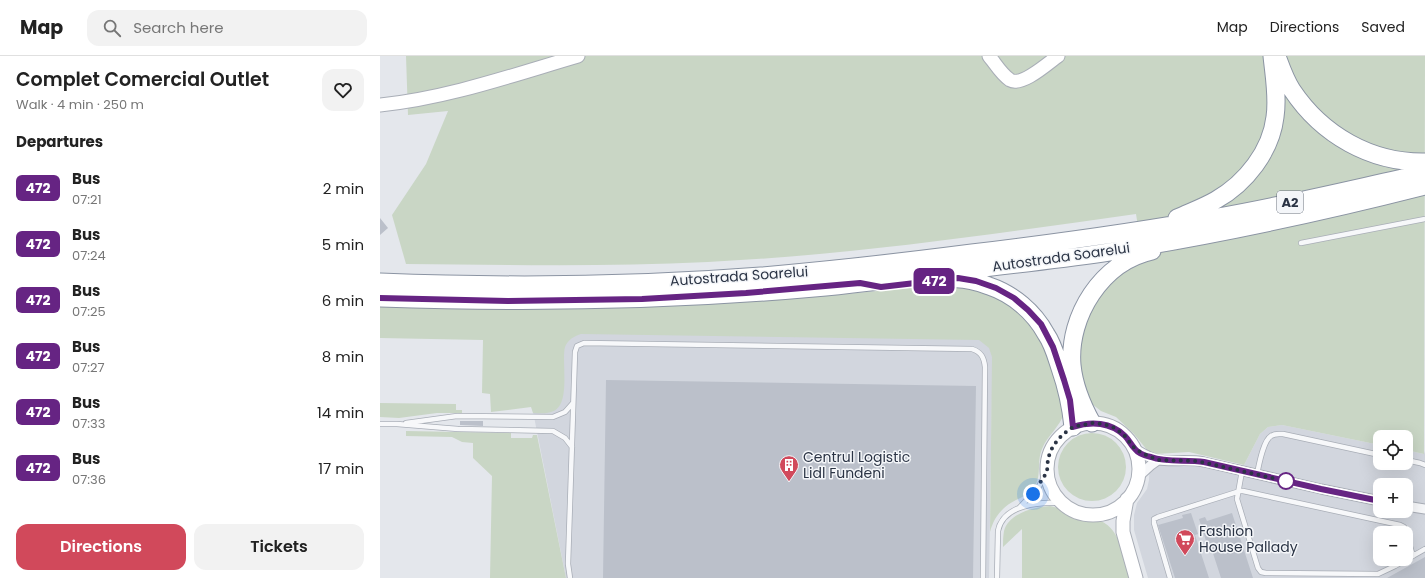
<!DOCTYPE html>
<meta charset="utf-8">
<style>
body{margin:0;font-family:Poppins,sans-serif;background:#f2f2f2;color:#222;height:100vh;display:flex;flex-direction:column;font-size:15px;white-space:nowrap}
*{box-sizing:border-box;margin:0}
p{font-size:13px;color:#767676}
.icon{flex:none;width:22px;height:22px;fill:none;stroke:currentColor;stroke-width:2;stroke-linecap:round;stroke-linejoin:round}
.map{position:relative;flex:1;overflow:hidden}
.details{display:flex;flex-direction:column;background:#fff;width:380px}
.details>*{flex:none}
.badge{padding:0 8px;border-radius:6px;font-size:14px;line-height:26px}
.fabs{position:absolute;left:993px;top:374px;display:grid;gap:8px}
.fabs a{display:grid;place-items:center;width:40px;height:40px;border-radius:8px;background:#fff;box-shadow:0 4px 16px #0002;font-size:20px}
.you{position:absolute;width:20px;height:20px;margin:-10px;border:3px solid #fff;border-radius:50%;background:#1a73e8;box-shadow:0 0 0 6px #1a73e833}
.map>.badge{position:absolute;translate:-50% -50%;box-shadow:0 0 0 2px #fff}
h2{padding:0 16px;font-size:15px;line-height:36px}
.round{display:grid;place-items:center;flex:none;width:42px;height:42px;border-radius:12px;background:#f2f2f2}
.headline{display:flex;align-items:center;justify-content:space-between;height:68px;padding:0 16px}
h1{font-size:19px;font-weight:600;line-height:30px}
.button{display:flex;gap:8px;margin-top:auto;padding:8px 16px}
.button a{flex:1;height:46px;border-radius:12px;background:#d1495b;color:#fff;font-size:16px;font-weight:600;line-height:46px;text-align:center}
.button a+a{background:#f2f2f2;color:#222}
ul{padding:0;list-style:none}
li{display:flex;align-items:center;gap:12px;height:56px;padding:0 16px}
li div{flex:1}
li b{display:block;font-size:15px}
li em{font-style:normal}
li .badge{min-width:44px;font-weight:700;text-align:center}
header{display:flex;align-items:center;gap:24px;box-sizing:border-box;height:56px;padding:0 20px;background:#fff;border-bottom:1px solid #e0e0e0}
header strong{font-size:19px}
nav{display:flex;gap:22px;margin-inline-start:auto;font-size:14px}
.search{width:280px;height:36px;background:#f2f2f2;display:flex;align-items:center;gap:10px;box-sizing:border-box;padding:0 14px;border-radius:12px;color:#767676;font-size:15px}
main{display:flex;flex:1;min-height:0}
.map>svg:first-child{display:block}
</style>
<header>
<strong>Map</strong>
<div class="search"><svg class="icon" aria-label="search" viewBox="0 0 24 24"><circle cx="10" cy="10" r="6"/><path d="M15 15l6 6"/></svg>Search here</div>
<nav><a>Map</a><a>Directions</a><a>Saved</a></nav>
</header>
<main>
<section class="details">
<div class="headline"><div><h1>Complet Comercial Outlet</h1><p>Walk · 4 min · 250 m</p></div><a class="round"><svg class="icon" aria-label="heart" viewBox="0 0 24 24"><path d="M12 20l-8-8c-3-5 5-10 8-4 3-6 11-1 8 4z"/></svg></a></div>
<h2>Departures</h2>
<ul>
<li><span class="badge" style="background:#662483;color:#fff">472</span><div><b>Bus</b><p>07:21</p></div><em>2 min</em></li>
<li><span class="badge" style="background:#662483;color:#fff">472</span><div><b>Bus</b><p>07:24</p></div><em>5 min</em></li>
<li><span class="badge" style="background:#662483;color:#fff">472</span><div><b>Bus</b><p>07:25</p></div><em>6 min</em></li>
<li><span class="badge" style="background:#662483;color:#fff">472</span><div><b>Bus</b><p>07:27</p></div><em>8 min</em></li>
<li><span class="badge" style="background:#662483;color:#fff">472</span><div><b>Bus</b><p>07:33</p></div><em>14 min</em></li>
<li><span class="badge" style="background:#662483;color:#fff">472</span><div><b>Bus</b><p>07:36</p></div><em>17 min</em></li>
</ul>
<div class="button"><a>Directions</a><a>Tickets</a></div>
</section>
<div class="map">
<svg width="1045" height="522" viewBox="0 0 1045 522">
<rect width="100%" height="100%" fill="#e4e7ec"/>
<path fill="#d2d6de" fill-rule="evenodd" d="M136,270L613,278L609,522H186Z
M902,369L1000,389V407H1026V394L1044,398L1045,395V522H768L754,474V459L757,447L767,433L769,424L770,402L864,409L880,378L888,371ZM1000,429H1026V455H1000ZM1000,477H1026V503H1000Z"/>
<path fill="#c9d6c5" d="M26,0H1045L1044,398L1026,394V381H1000V389L902,369L888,371L880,378L864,409L809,396L776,398L767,394L754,378L736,361L721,355L708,345L697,300L708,255L739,217L763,202L756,158C614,178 472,199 328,206C228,211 127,209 26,208L12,159L46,108L68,55L28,59Z
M583,227L610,234L646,258L671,301L684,357C680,371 667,380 662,393C656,407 663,422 652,434C648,439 642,441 636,444C622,451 614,461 610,476L612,301L609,292L599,284L201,278C195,280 188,283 185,291C181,306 192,351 171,356C166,358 158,357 153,357L151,351L111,356L110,338L102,337L103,284L0,282V248L140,250L433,241Z
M0,347L76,348V354H82V357H57L19,362L0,361Z
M26,375L131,377V382H152L153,379H157L186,522H110L112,420L93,402V387L82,386L72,381L26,380Z
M678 411a34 34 0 1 1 68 0a34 34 0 1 1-68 0Z
M670,450C679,452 685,455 693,459C702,462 712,462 721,465C741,474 744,503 750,522H642V473L623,491C623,486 623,480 624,475C629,457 654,451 670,450Z"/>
<path fill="#bbc0ca" d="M0,162L8,172L0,179Z
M226,324L596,330L593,522H223Z
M80,365H103V370L80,369Z
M811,457L818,478L815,479L829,522H795L778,469L803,462L802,459Z
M852,457L873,522H841L829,485H826L819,463L825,461L827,465Z
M1045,501V522H1007Z"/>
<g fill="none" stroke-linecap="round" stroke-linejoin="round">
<defs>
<path id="lane" d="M921,187L1045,163
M26,367L77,360L173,361L185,356L193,347
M0,368H17L78,373L173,375L185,382L192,391
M1026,404L1040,407L1045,409
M862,415L857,443L878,512L881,516L886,517L998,518L1015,510L1045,493
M877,418C879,409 883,385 891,380C895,377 899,378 903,378L1000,399
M640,451L658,432L667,416
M1026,477L1033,500
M190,522L188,508L195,296L197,290L204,287L592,293C601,296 604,301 605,311L603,522
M617,522L618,475C623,448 660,446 682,447
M790,522L774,467V463L778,461L860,435H863L1020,469L1024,471L1026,477"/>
<path id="street" d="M755,393C762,397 770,402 778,404C793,406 809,403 824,406L941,433L1000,445
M758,421L771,409L778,404
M1026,450L1045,453"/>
<path id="secondary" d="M609,0C615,7 621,18 630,24C642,31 668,7 678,0
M0,49C68,42 133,19 198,0
M667 413a46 46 0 1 1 92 0a46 46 0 1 1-92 0Z
M747,443L743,465V476L756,522"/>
<path id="highway" d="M898,3C902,14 906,25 912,34C942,79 991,107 1045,106
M797,162C810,156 824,151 836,144C866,127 891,95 895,61C898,41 894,20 892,0
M573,223C585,222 598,226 609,230C633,238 654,256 666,278C673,288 676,300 680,312C687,332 691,351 693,371
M0,226C127,231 254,230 381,220C452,214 522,206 592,197C674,187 756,176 838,161C907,149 976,132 1045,117
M0,242C145,247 290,245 434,232C480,228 525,222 571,216C622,210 673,204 723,197C831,180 939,157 1045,130
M712,367C702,349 694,330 692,309C688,260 722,206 772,195"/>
</defs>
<use href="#lane" stroke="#a9aeb7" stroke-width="6"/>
<use href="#street" stroke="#a9aeb7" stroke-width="11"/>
<use href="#secondary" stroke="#a9aeb7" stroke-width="15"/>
<use href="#highway" stroke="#8b94a3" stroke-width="19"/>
<use href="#lane" stroke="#f7f8fa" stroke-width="4.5"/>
<use href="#street" stroke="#f7f8fa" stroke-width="9"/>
<use href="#secondary" stroke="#fff" stroke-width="13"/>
<use href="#highway" stroke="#fff" stroke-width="17"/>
</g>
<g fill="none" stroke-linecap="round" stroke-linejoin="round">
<defs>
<path id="line" d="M0,242L128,245L262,243L366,237L480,227L501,231L578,222L596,225L616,232L634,242L648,254L661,268L673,291L684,324L690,344L693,371C711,365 731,366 745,380C749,384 751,389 755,393C758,397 766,400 771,401C787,407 807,403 824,406L941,433L1000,445"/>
</defs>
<use href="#line" stroke="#fff" stroke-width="9"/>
<use href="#line" stroke="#662483" stroke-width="6"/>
<path stroke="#2b3445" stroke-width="4" stroke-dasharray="0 7.2" d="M653,438L667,416L668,402L673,390L682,379L693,371L712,367L724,368L735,372L744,379L755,393L764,398L778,404L817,405L910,426L906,425"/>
</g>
<defs>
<symbol id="building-pin" viewBox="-11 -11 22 30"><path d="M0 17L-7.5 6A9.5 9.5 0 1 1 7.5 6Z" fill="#d1495b" stroke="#f4f6f9"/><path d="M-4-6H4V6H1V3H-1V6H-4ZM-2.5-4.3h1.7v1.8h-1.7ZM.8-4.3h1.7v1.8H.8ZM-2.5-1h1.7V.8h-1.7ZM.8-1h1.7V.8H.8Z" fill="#fff"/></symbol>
<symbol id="supermarket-pin" viewBox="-11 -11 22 30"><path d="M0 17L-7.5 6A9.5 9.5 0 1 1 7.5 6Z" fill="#d1495b" stroke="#f4f6f9"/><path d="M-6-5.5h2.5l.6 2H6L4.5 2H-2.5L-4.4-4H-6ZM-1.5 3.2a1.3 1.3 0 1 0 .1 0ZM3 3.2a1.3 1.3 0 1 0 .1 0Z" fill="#fff"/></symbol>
</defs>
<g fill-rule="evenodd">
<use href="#building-pin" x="398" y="398" width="22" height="30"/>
<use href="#supermarket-pin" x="794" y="472" width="22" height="30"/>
</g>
<circle fill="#fff" stroke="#662483" stroke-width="2" cx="906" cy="425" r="8"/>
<g text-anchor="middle" stroke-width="3" stroke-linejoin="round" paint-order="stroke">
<rect fill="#f4f6f9" stroke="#676e7b" stroke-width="1" x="897" y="135" width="26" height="22" rx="3"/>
<g font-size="13" font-weight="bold" fill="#2b3445">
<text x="910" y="151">A2</text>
</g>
<g font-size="14" fill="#2b3445" stroke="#f4f6f9">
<text transform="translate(681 201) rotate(-8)" y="5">Autostrada Soarelui</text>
<text transform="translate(359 220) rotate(-4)" y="5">Autostrada Soarelui</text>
</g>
<g font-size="14" fill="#2b3445" stroke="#f4f6f9" text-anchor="start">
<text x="423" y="406">Centrul Logistic<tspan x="423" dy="16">Lidl Fundeni</tspan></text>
<text x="819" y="480">Fashion<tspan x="819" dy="16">House Pallady</tspan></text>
</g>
</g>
</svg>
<div class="fabs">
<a><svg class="icon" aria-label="locate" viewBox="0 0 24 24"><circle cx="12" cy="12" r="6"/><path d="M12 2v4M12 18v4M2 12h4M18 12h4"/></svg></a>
<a>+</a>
<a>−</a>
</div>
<div class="you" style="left:653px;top:438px"></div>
<b class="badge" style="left:554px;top:225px;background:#662483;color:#fff">472</b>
</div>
</main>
